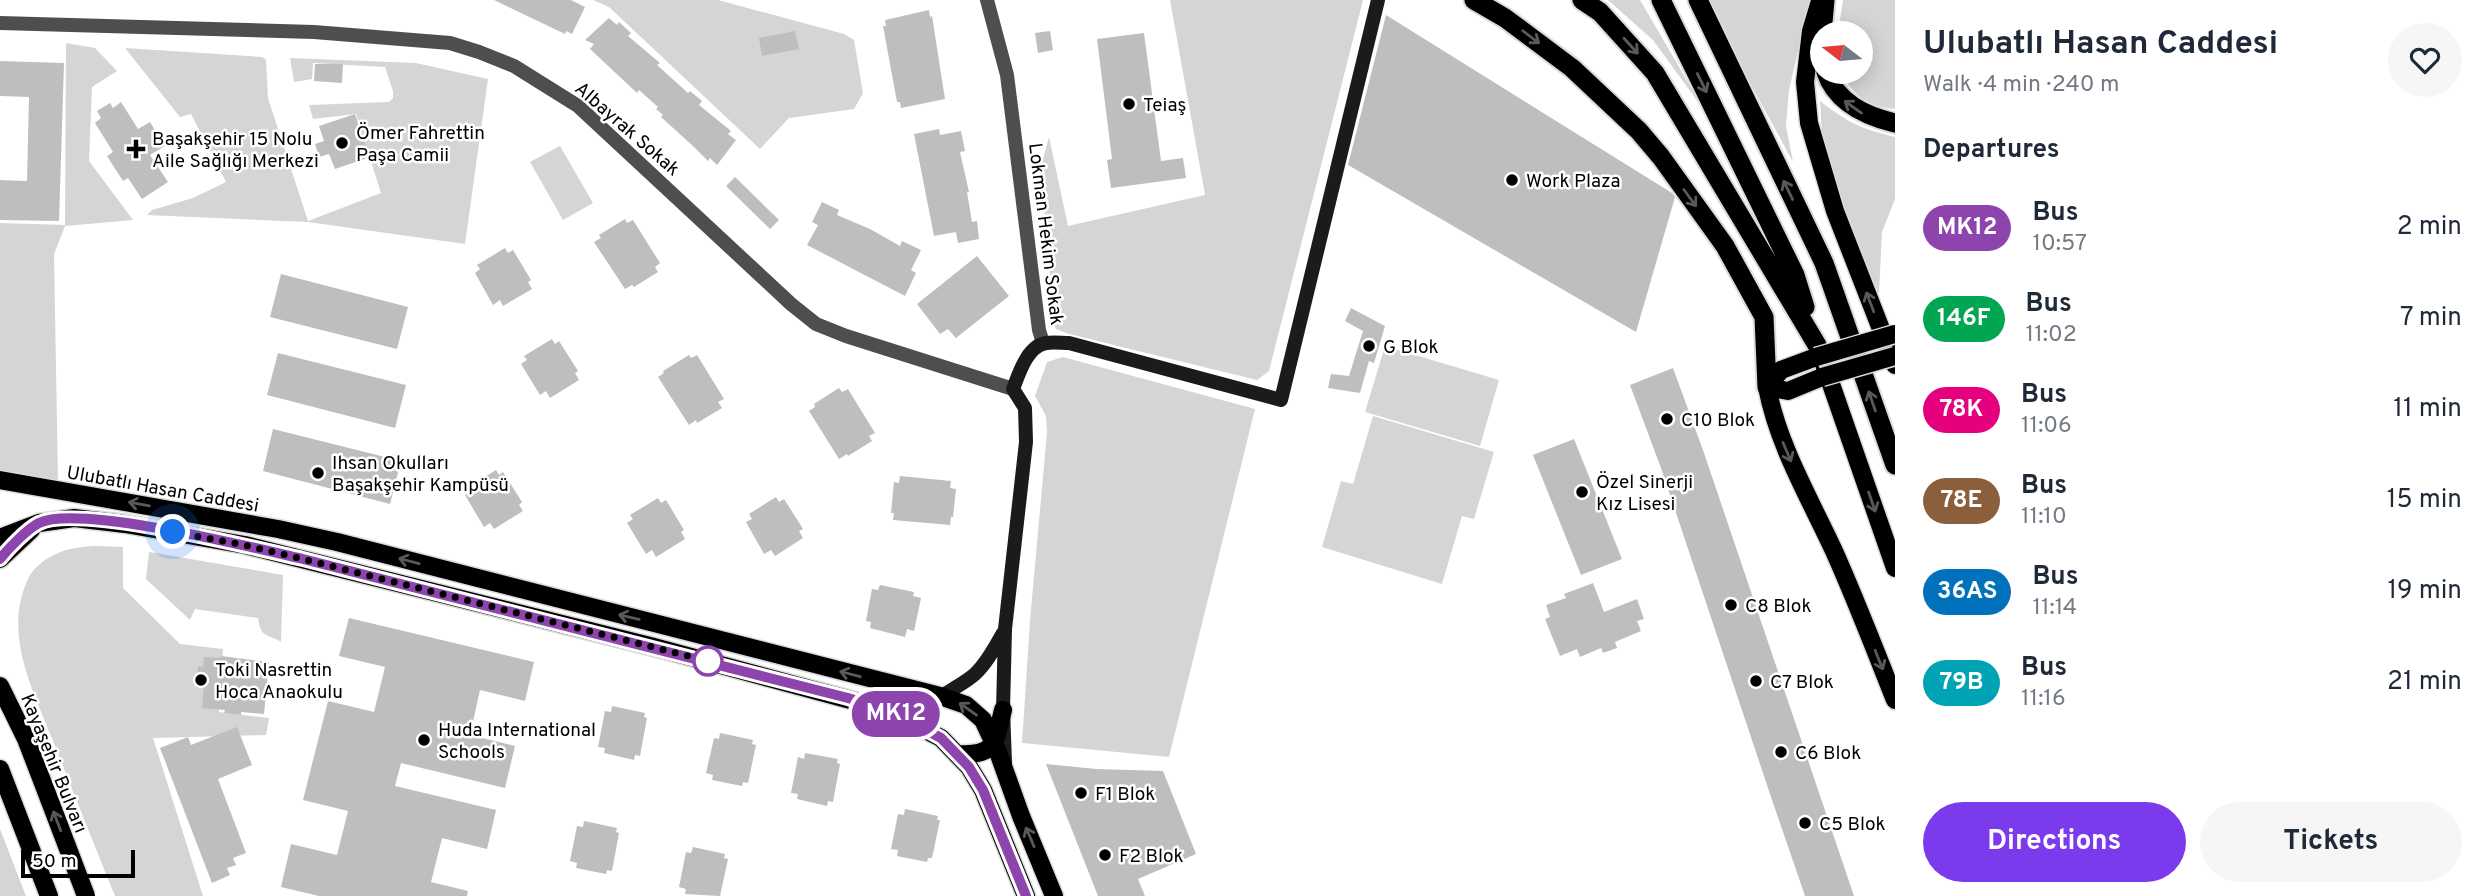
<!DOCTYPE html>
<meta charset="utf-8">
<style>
body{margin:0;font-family:Overpass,sans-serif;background:#f6f6f7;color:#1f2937;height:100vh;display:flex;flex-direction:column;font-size:26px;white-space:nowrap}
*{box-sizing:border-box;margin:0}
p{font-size:23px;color:#747a83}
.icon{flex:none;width:38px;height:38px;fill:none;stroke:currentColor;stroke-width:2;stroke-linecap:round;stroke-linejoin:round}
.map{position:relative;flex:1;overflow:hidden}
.panel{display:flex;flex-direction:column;background:#fff;width:595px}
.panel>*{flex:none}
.badge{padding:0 14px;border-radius:23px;font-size:24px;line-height:46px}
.needle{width:46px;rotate:286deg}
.controls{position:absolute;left:1810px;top:21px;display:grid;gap:14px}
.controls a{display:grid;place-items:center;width:63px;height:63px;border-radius:50%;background:#fff;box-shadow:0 4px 18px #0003;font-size:35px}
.scale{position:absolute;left:21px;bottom:18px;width:114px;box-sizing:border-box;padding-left:7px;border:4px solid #000;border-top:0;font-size:19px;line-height:24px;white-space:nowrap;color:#000;-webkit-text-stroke:5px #fff;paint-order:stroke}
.you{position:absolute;width:35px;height:35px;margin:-18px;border:5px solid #fff;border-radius:50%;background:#1a73e8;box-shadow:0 0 0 10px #1a73e833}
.map>.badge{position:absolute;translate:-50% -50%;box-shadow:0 0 0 4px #fff}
h2{padding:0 28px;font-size:26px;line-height:63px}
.round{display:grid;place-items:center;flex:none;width:74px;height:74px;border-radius:37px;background:#f6f6f7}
.head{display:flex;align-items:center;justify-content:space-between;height:119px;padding:0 28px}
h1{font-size:33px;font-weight:700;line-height:52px}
.action{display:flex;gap:14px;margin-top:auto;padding:14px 28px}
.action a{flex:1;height:80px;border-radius:42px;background:#7c3aed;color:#fff;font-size:28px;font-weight:700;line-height:80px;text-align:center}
.action a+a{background:#f6f6f7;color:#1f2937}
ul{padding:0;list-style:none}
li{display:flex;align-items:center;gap:21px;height:91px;padding:0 28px}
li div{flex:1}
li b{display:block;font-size:26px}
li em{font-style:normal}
li .badge{min-width:77px;font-weight:700;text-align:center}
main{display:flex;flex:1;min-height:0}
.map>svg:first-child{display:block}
</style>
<main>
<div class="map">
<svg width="1895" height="896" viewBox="0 0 1895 896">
<rect width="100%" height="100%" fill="#fff"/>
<path fill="#d5d5d5" d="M593,0H718L844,34L854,40L863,93L854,109L789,118L760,149L609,7Z
M1170,0H1363L1269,371L1257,380L1069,334L1056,329L1051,320L1049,246L1039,173L1049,137L1068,226L1205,195Z
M1608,0H1640L1706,113L1653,40Z
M1705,0H1810L1789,90L1786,126L1793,162Z
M1843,0H1895V109C1865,106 1856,96 1839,72H1860V33H1838Z
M66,43L95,48L117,71L92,87L89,161L133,220L65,226L54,254L58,482L0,474V223L65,225Z
M125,48L262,57L266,60L268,98L308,221L381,193L356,114L313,119L309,105L389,102L393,98V91L385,67L313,63L312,79L294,82L290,58L416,63L488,79L465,244L308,222L147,215L152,210L193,198L226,182L191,114L180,117Z
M1820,101C1848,123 1862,129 1895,137V199L1882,232L1879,294C1858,250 1831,188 1823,140C1821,127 1821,114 1820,101Z
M560,146L593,203L563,220L530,162Z
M1385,346L1499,380L1480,446L1365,412Z
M1063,357L1255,409L1169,757L1022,743L1030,621L1047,432L1046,416L1035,396L1047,362Z
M1373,416L1494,452L1474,519L1462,516L1442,584L1322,547L1341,481L1353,484Z
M95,546L123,547V588L180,644L223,649L219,712L269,718L266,735L153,738L203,896H115C95,847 75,797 56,748C34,692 0,632 30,575C46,553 69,547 95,546Z
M149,552L283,575L281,642C267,633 261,639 258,618L195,609L190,620L146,579Z
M0,829L26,896H0Z"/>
<path fill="#bebebe" d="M494,0H571L585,7L572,34L566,31L565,34Z
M929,10L930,17L932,16L945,99L901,108L900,102H897L883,26H886L885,20Z
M1386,15L1672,193L1675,197L1636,332L1348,165Z
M609,18L617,25L619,22L631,33L628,36L660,63L657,65L688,93L690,91L702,101L699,105L731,131L728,134L736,140L717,165L710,158L708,161L694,147L661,117L663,115L656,109L658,107L639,90L637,93L590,49L594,44L585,40Z
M795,31L799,49L762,56L759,38Z
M1050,31L1053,50L1038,53L1035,33Z
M1144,33L1161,161L1183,158L1186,178L1111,188L1107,160L1112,159L1097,39Z
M0,61L64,63L59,221L0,220V180L27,181L29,97L0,96Z
M315,64H343L342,83L314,81Z
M121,102L138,129L150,122L165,146L150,155L168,182L142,199L128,178L123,181L107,156L113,152L95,123L101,118L97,111L110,103L113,108Z
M355,114L370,157L335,169L329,154L319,157L315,144L324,141L319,126Z
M939,129L940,135L961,131L965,151L960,152L969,192H967L972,222L977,221L979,239L958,243L956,232L934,236L914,134Z
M735,177L779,220L770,229L726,186Z
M822,202L839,210L837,215L870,229L900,246L902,241L921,250L911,270L916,273L905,296L807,245L818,225L812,222Z
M625,219L627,223L633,220L660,263L655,267L658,272L634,287L632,285L625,289L594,242L601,238L599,235Z
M505,248L508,253L513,250L531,280L528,282L532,289L503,306L500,300L493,305L475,273L480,269L477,265Z
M977,256L1009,296L956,338L948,329L940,334L917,304Z
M281,274L408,307L397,349L270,317Z
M1351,308L1385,326L1374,363L1369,361L1360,393L1328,388L1331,374L1349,376L1363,331L1345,321Z
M552,339L555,344L559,341L578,371L575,373L579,380L550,398L546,391L540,395L521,364L527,360L524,356Z
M278,353L406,385L395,428L267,395Z
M689,355L691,358L697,355L724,399L718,402L722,408L697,423L696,420L689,425L658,377L664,373L663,371Z
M1673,368L1704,453L1854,896H1805L1770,794L1661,468L1630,385Z
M839,388L842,392L848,389L875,433L869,436L872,441L848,456L847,454L839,459L809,411L815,407L814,404Z
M273,429L401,461L390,504L263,471Z
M1574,439L1622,559L1581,575L1533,455Z
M496,470L499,475L503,472L522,502L519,505L523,511L494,529L490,523L484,527L465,495L471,492L468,487Z
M900,476L951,481L950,488L956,489L953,517H951L950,525L893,520L894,513H891L894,482L899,483Z
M776,497L779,502L784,499L803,529L799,531L803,538L775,556L771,550L764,554L746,522L752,519L749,514Z
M658,498L661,503L666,500L684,530L681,532L685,539L656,557L652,550L646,554L627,523L633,519L630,515Z
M1593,583L1604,612L1637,599L1644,619L1637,621L1641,631L1615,642L1617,648L1603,653L1601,648L1580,657L1577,649L1560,656L1545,619L1550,617L1546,605L1566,598L1564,594Z
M880,585L914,592L913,596L921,598L914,631L907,629L905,637L870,628L871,622L866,621L872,589L878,590Z
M349,618L534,662L525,701L480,690L470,735L515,746L505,788L401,763L395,786L496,810L487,849L442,838L431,882L468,891L467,896H319L281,887L291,844L337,855L348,811L303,800L328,701L374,712L385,667L339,656Z
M221,656L269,662L264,714L241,712V715L224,713L225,710L202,708L204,684L197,683L198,666L203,667L204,657L221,658Z
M612,706L645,713L644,717L647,718L640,756L635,755L634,760L604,753L605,748L598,747L605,711L611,712Z
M237,727L252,765L218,779L246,853L233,858L236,865L227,868L230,875L212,883L160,748L188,737L191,745Z
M720,733L753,740L752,744L756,745L748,783L743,782L742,786L712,780L713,775L706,773L714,738L719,739Z
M805,753L838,759L837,763L840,764L833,802L828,801L827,806L797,799L798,794L791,793L798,757L804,759Z
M1046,764L1096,769L1163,771L1196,854L1138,879L1145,896H1098Z
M905,809L938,816L937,820H940L932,858H928L927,862L897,856L898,850L891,849L898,814L904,815Z
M584,821L617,828L616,832L619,833L612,871L607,870L606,874L576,868L577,863L570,861L577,826L583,827Z
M693,847L725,854L724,858L728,859L720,896L685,894L686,889L679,887L686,852L691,853Z"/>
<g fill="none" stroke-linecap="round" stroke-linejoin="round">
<defs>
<path id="primary" d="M1820,1L1811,31L1805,82L1809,123L1835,211L1895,365
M1816,357L1781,370L1767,387C1778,445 1809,497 1834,551C1856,600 1875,650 1895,700
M1823,361L1895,568
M1767,387L1788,391L1822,377
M0,480L278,529L337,542L940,696L966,705L983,720L998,752L1021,816L1054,896
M0,538L39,523L74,518L125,524L245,545L654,647L884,709L941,738L969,767L983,790L1026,896
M0,559L31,530
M0,686L26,739L46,791
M959,754C997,756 995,741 1003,710
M0,769L49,896"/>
<path id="trunk" d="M1474,0L1505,18L1572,68L1639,131L1661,157L1725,246L1764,317L1767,387
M1582,0L1600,12L1655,73L1817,345
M1661,0L1795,275L1805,307
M1698,0L1824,263L1895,465
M1822,33L1825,0
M1826,72C1836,103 1866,116 1895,123"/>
</defs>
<use href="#primary" stroke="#dbdbdb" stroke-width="21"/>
<use href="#trunk" stroke="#dbdbdb" stroke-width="23"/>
<path stroke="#4e4e4e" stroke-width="14" d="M987,0L1007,75L1039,330L1043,343"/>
<path stroke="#4e4e4e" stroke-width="14" d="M0,23L314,32L450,43L479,52L514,66L578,106L791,304L816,324L846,336L1013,389"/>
<path stroke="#1b1b1b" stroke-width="14" d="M922,727C926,697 956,691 975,674C987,663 995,647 1003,633
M1005,762L1003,710L1005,629L1026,442L1025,408L1013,389C1019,374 1027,346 1046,343C1053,342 1062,343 1069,343L1281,400L1378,0"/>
<use href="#primary" stroke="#000" stroke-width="18"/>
<use href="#trunk" stroke="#000" stroke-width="19"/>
<defs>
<path id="primary-bridge" d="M1816,357L1895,334
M1822,377L1895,356
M46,791L86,896"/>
</defs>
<use href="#primary-bridge" stroke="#dbdbdb" stroke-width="21" stroke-linecap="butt"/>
<use href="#primary-bridge" stroke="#000" stroke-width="18"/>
</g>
<defs><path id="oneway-shaft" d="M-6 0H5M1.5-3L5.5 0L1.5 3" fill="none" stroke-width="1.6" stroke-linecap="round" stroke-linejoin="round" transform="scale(1.75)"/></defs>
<g stroke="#595959">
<use href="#oneway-shaft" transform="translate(1531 37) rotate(37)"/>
<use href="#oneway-shaft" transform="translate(1631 46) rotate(48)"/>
<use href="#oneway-shaft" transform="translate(1702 83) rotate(64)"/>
<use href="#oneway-shaft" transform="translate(1853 107) rotate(-145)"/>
<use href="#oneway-shaft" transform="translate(1788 190) rotate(-116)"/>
<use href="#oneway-shaft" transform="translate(1690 198) rotate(54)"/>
<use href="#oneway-shaft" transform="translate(1870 302) rotate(-111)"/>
<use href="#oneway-shaft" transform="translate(1872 401) rotate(-109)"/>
<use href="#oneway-shaft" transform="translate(1787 452) rotate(67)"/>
<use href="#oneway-shaft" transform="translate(1872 502) rotate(71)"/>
<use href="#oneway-shaft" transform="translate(139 504) rotate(-170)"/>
<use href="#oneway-shaft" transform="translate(409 561) rotate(-165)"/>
<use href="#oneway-shaft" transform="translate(629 617) rotate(-167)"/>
<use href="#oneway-shaft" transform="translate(1879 660) rotate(68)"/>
<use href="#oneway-shaft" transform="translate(850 674) rotate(-165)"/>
<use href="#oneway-shaft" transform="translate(968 709) rotate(-145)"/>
<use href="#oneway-shaft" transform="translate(57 821) rotate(-111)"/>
<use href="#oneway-shaft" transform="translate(1030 837) rotate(-113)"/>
</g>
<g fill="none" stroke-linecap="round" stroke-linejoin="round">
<defs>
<path id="line" d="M0,559C8,549 27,529 39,523C78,504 255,548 303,559L848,698L884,709L906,719L941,738L969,767L983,790L1026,896"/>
</defs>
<use href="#line" stroke="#fff" stroke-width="16"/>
<use href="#line" stroke="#8e44ad" stroke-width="10"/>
<path stroke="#000" stroke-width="7" stroke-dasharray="0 12.6" d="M173,532L244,545L303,559L708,661"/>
</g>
<g fill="#000" stroke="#fff" stroke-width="2.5">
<circle cx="1129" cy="104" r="7"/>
<circle cx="342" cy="143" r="7"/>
<path d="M132.5 138.5h7v7h7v7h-7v7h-7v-7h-7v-7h7z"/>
<circle cx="1512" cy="180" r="7"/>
<circle cx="1369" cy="346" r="7"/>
<circle cx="1667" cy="419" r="7"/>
<circle cx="318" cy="473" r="7"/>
<circle cx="1582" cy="492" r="7"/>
<circle cx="1731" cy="605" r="7"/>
<circle cx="201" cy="680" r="7"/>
<circle cx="1756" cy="681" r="7"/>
<circle cx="424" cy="740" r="7"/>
<circle cx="1781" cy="752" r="7"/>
<circle cx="1081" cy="793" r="7"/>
<circle cx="1805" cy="823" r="7"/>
<circle cx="1105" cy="855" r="7"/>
</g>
<circle fill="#fff" stroke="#8e44ad" stroke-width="3.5" cx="708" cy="661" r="14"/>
<g text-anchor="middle" stroke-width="5" stroke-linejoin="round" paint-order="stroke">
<g font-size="19" fill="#000" stroke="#fff" text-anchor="start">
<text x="1143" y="111">Teiaş</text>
<text x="356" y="139">Ömer Fahrettin<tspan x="356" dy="22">Paşa Camii</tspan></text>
<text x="152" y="145">Başakşehir 15 Nolu<tspan x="152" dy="22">Aile Sağlığı Merkezi</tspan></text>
<text x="1526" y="187">Work Plaza</text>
<text x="1383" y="353">G Blok</text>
<text x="1681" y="426">C10 Blok</text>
<text x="332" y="469">Ihsan Okulları<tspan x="332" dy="22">Başakşehir Kampüsü</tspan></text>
<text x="1596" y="488">Özel Sinerji<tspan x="1596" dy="22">Kız Lisesi</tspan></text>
<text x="1745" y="612">C8 Blok</text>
<text x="215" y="676">Toki Nasrettin<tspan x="215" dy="22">Hoca Anaokulu</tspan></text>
<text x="1770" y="688">C7 Blok</text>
<text x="438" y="736">Huda International<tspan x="438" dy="22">Schools</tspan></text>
<text x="1795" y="759">C6 Blok</text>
<text x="1095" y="800">F1 Blok</text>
<text x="1819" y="830">C5 Blok</text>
<text x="1119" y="862">F2 Blok</text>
</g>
<g font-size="19" fill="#000" stroke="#fff">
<text transform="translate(628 128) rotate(41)" y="7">Albayrak Sokak</text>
<text transform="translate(1047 234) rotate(83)" y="7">Lokman Hekim Sokak</text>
<text transform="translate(163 488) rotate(10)" y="7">Ulubatlı Hasan Caddesi</text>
<text transform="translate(55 763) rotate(68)" y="7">Kayaşehir Bulvarı</text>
</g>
</g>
</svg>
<div class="controls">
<a><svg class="needle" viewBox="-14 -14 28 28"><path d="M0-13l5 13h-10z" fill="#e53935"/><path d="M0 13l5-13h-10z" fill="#747a83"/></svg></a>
</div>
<div class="scale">50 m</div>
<div class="you" style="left:173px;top:532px"></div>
<b class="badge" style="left:896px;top:714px;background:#8e44ad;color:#fff">MK12</b>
</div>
<section class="panel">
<div class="head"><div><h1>Ulubatlı Hasan Caddesi</h1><p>Walk · 4 min · 240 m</p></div><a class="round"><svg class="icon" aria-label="heart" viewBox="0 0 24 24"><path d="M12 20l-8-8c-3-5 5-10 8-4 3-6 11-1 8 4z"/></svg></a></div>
<h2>Departures</h2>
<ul>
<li><span class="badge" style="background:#8e44ad;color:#fff">MK12</span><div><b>Bus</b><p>10:57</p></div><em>2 min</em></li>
<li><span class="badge" style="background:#00a651;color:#fff">146F</span><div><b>Bus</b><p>11:02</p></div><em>7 min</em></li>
<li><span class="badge" style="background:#e6007e;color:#fff">78K</span><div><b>Bus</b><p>11:06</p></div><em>11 min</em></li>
<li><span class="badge" style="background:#8b5e3c;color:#fff">78E</span><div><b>Bus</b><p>11:10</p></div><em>15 min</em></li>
<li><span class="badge" style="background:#0072bc;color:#fff">36AS</span><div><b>Bus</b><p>11:14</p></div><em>19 min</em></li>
<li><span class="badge" style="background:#00a3b4;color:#fff">79B</span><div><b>Bus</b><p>11:16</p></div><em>21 min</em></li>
</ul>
<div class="action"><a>Directions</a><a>Tickets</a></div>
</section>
</main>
